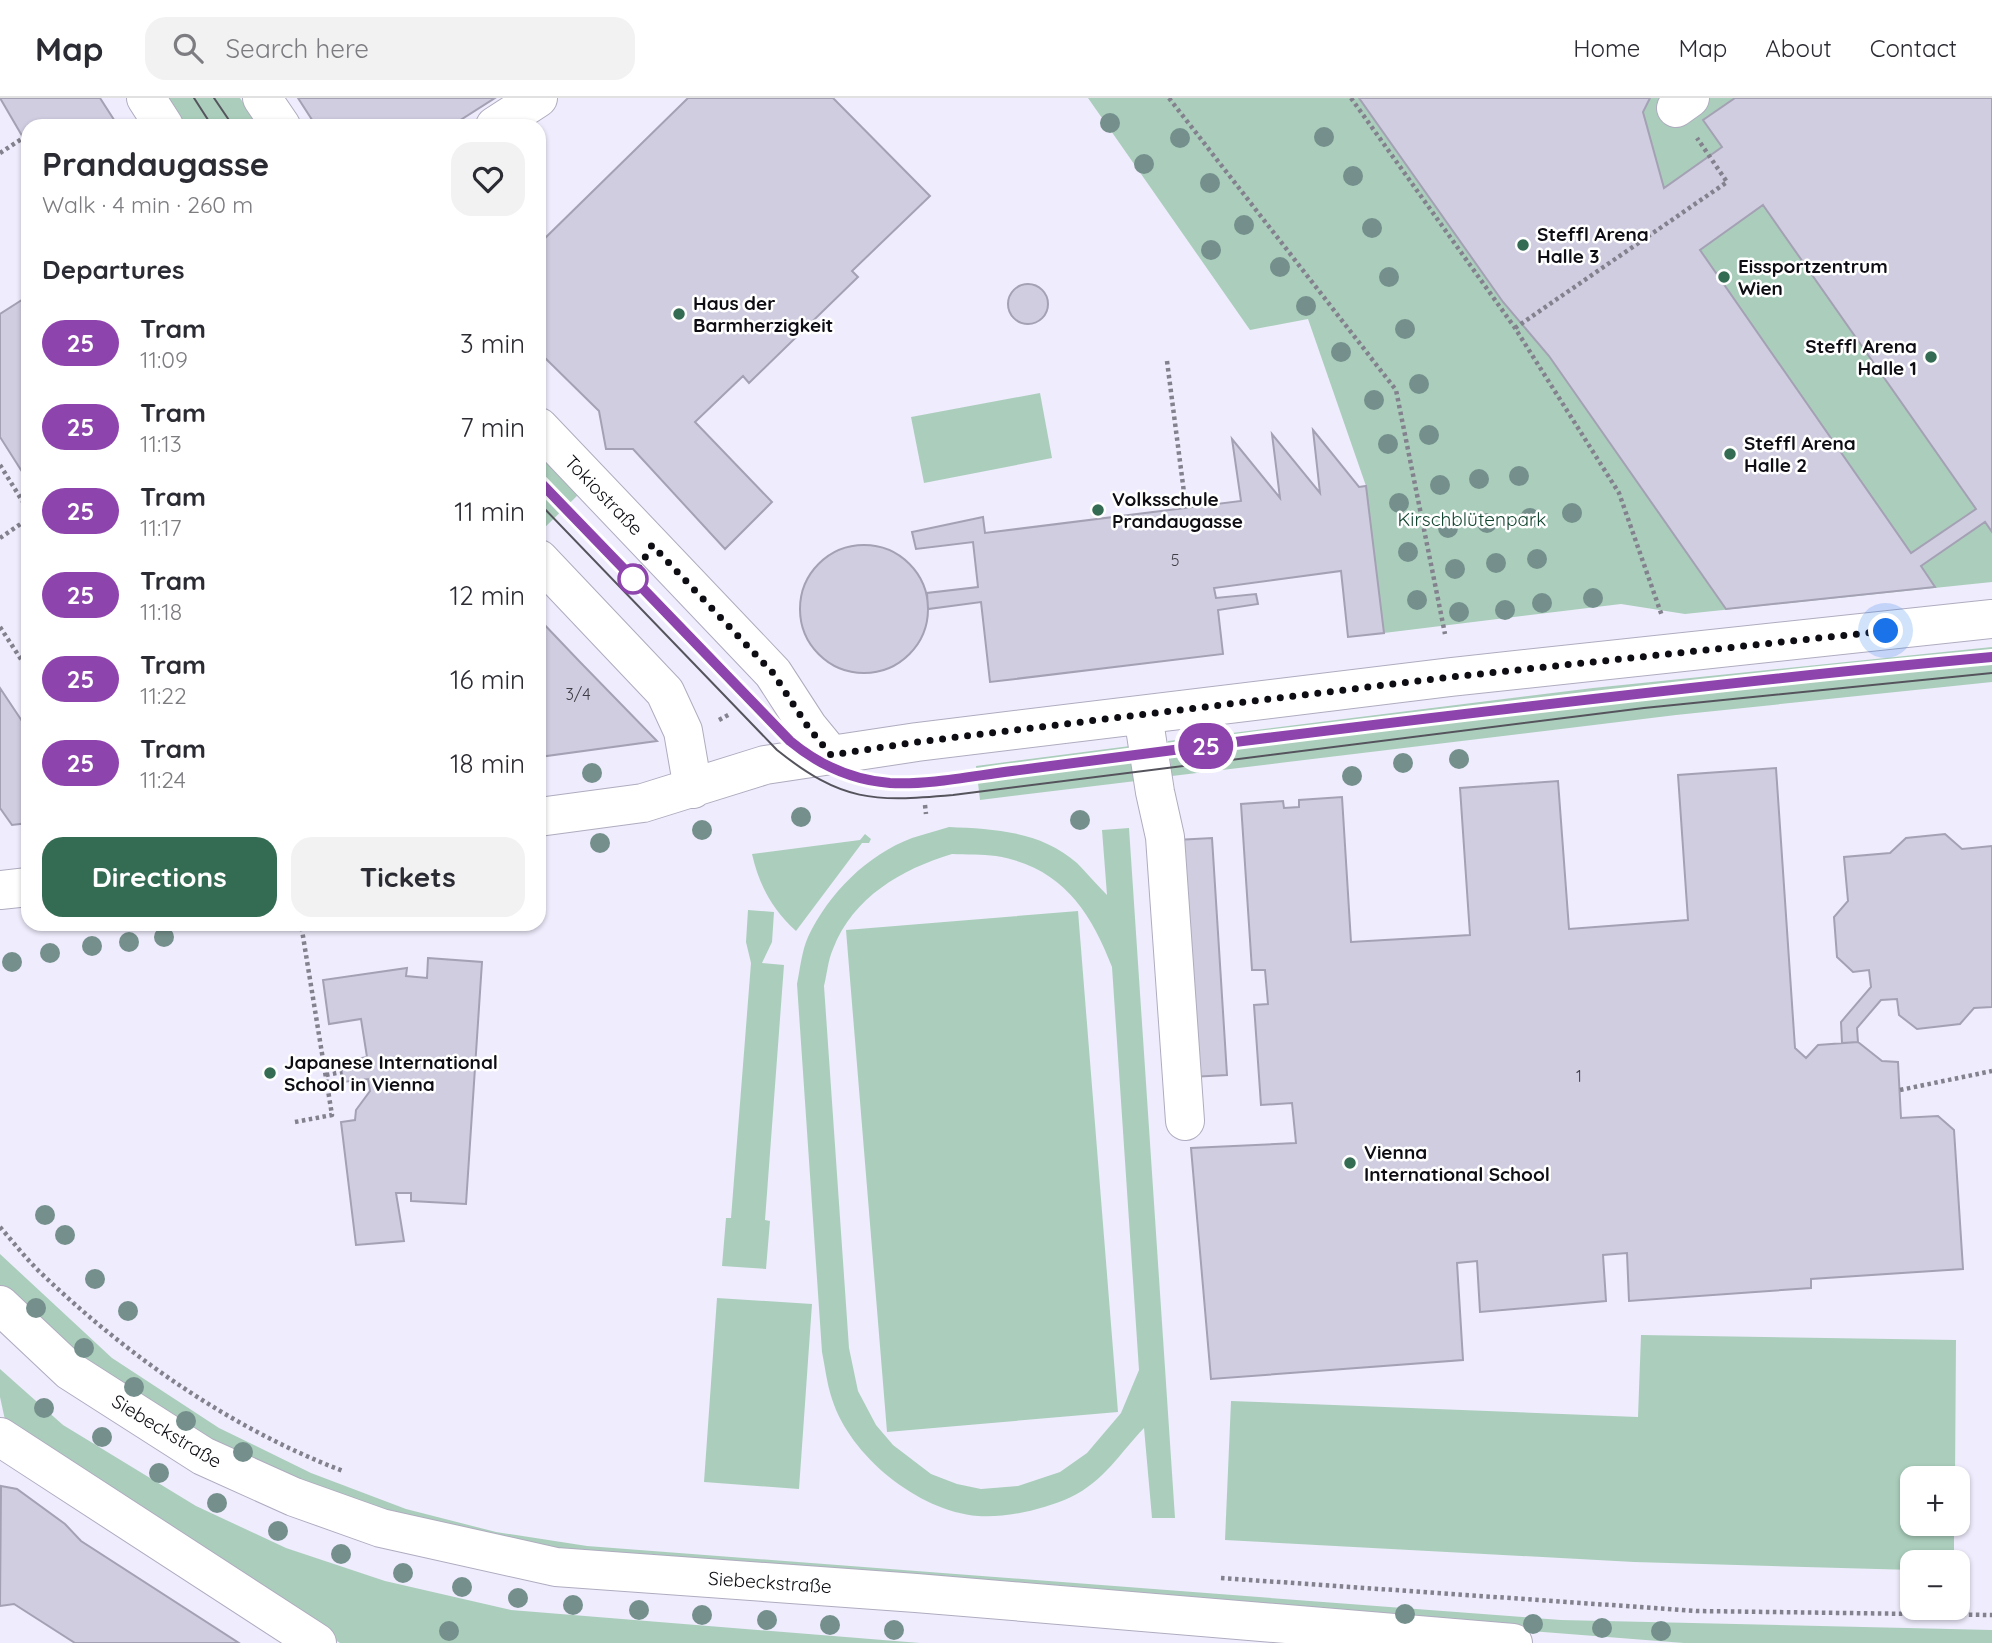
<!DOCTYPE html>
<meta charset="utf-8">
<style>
body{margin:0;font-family:Quicksand,sans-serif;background:#f2f2f3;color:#2b2b33;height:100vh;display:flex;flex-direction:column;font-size:26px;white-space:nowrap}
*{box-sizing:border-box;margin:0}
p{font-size:23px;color:#7c7c81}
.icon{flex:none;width:38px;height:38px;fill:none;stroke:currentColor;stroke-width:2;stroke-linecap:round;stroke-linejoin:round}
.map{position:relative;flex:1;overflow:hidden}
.side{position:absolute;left:21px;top:21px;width:525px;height:812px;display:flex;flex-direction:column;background:#fff;border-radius:21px;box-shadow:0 2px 5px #0004}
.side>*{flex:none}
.badge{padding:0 14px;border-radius:23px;font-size:24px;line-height:46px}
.tools{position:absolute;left:1900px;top:1368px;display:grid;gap:14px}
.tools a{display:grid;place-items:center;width:70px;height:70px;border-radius:14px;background:#fff;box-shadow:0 2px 5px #0004;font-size:35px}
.you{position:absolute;width:35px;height:35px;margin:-18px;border:5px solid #fff;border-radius:50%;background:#1a73e8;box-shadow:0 0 0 10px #1a73e833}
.map>.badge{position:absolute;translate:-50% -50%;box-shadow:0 0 0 4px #fff}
h2{padding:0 21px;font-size:26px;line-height:63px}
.round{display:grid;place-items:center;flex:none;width:74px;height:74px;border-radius:21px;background:#f2f2f3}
.summary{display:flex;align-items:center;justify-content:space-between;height:119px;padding:0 21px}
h1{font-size:33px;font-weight:800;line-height:52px}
.primary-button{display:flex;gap:14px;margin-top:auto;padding:14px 21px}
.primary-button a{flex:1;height:80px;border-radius:21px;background:#346b53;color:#fff;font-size:28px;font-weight:800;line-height:80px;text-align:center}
.primary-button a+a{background:#f2f2f3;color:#2b2b33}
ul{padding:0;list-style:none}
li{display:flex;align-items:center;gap:21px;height:84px;padding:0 21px}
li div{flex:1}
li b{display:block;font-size:26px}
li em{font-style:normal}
li .badge{min-width:77px;font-weight:700;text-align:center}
header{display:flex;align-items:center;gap:42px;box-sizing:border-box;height:98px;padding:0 35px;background:#fff;border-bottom:2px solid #e1e1e2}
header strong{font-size:33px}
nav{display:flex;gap:38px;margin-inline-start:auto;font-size:24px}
.search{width:490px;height:63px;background:#f2f2f3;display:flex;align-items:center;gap:18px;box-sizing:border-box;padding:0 24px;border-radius:21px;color:#7c7c81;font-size:26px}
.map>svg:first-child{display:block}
</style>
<header>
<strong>Map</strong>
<div class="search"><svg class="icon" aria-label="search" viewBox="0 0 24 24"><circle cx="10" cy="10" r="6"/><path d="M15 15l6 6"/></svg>Search here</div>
<nav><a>Home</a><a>Map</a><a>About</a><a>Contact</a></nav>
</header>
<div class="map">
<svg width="1992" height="1545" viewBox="0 0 1992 1545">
<rect width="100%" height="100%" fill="#efecfd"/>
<path fill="#abcebc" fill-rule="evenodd" d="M166,0H240L259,28H184Z
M1088,0H1992V484L1685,516L1621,506L1384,535L1366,388L1308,221L1250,232Z
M1040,295L1052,360L924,385L911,319Z
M539,350L581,394L539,435Z
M1992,549V584L1676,617L1172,678L1168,643L1593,590Z
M1130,648L1136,683L980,702L976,668Z
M949,729C994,731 1041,733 1077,765C1087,775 1096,786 1107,797L1102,732L1129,730L1175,1420H1152L1144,1330C1121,1354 1103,1384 1071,1399C1045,1411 1008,1420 978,1418C918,1413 850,1358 832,1301C827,1286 825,1269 822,1254L797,886C800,871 802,852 808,839C829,795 867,757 912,740C924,736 937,733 949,729ZM952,756C966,757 982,756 996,758C1061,769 1090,812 1112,869L1139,1272L1121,1315L1087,1355L1060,1374L1018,1388L981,1391L957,1386L931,1376L893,1347L876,1327L858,1293L849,1250L824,888C827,876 828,862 833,851C853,799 902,771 952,756Z
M865,736L871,741L869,745H862L796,833C772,811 759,787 752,756L860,742Z
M748,812L774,814L772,844L762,865L784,867L765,1122L770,1123L766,1171L722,1168L726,1120H731L751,865L746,844Z
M1078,813L1118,1314L887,1334L846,832Z
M0,1156L112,1260L219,1330L311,1375L406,1411L496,1434L587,1448L1561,1522L1992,1532V1545H1684L554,1457L339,1407L133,1304L0,1191Z
M717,1200L812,1206L799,1391L704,1384Z
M1641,1237L1956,1242L1955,1381H1913V1426H1954V1465H1913V1472L1634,1464L1225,1442L1231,1303L1638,1319Z
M0,1271L63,1327L196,1408L286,1450L385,1483L511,1512L920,1545H340L191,1449L5,1322L0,1299Z"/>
<path fill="#d0cde1" stroke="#a4a1b4" stroke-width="2" fill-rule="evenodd" d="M0,0H100L118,28H28V48Z
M298,0H495L451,28H316Z
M688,0H833L930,98L852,173L858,179L749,285L743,278L695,324L772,404L725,451L633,351H606L599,313L539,254V146Z
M1359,0H1650L1643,14L1664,90L1722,49L1703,22L1735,0H1992V434L1985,424L1921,468L1935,489L1726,511L1549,258L1503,204ZM1763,107L1976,411L1911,455L1700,152Z
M1008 206a20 20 0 1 1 40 0a20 20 0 1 1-40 0Z
M28,198V383L0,339V216Z
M1313,332L1359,389L1366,388L1384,535L1348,539L1341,473L1214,490L1216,500L1256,496L1258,506L1218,512L1223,556L990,584L981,504L928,511L927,495L978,489L973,444L916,451L912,434L983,419L985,435L1241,403L1232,341L1280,400L1272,336L1320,395Z
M800 511a64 64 0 1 1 128 0a64 64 0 1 1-128 0Z
M539,521L580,564L657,643L539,659Z
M0,590L28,632V725L12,727L0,710Z
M1776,670L1795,950L1806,960L1818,947L1858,944L1882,963L1898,964L1901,1020L1938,1018L1954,1032L1963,1171L1811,1181V1190L1629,1203L1627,1155L1603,1157L1606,1203L1480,1214L1477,1163L1457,1165L1463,1262L1211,1281L1191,1050L1296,1045L1292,1005L1261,1007L1254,907L1268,906L1265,872H1252L1241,706L1283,703L1284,710L1299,709V702L1342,699L1351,844L1470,837L1460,690L1558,683L1569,831L1688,822L1678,677Z
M1945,736L1962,751L1992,748V909L1974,910L1960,926L1917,931L1899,917L1897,901L1881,902L1857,930L1858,944L1842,945L1841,924L1871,889L1869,872L1853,874L1837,859L1834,819L1848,803L1844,759L1890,755L1906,740Z
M1212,740L1227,977L1191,979L1176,742Z
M428,860L482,864L466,1106L411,1103V1095H396L404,1143L356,1147L341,1024L355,1022L356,1012L370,993L368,981L343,984L341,964L367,959L361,921L329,926L323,882L407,870L406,878L427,880Z
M1,1388L17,1391L65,1426L81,1443L239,1545H75L14,1506L0,1508Z"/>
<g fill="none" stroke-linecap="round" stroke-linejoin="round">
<defs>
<path id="minor" d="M146,0L164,28
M262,0L281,28
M1676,10L1690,0
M495,28L538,0
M539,329L773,575L808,629L831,657
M539,461L665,594L683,633L693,691
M1143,617L1155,694L1165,739L1185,1023
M539,719L643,705L765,667L917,644L1451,579L1992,521
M0,792L28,789
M0,1339L317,1545"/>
<path id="major" d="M0,1207L70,1273L203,1358L294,1399L381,1430L556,1469L916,1495L1513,1545"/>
</defs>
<use href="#minor" stroke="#afacbf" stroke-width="40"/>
<use href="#major" stroke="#afacbf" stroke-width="40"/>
<path stroke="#83818d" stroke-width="4.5" stroke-dasharray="3.5 3.5" stroke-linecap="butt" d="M1169,0L1396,292L1445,536
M1351,0L1515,230L1619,395L1662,518
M0,55L23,40
M1515,230L1727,84L1697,40
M1167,263L1186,410
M0,367L28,412
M0,440L28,421
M0,529L28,572
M719,622L730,616
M925,707L926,716
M326,977L342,974
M1900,992L1992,973
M295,1024L332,1017L301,826
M0,1129C14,1145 27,1162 43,1177C129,1259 232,1331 343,1373
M1221,1480L1697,1513L1992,1517"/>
<use href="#minor" stroke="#fff" stroke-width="38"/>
<use href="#major" stroke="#fff" stroke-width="38"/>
<path stroke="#55545d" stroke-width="2" d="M194,0L212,28
M214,0L233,28
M539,383L790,643C829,675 872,688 922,684C1278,637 1635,592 1992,559
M539,405L777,652C842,704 873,704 953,697L1644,610L1992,575"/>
</g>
<g fill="#75908c">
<circle cx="1110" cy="25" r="10"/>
<circle cx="1324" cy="39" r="10"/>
<circle cx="1180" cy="40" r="10"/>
<circle cx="1144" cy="66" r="10"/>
<circle cx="1353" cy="78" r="10"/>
<circle cx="1210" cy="85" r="10"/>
<circle cx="1244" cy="127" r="10"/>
<circle cx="1372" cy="130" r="10"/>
<circle cx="1211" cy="152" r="10"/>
<circle cx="1280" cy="169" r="10"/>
<circle cx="1389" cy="179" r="10"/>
<circle cx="1306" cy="208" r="10"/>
<circle cx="1405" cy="231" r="10"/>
<circle cx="1341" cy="254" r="10"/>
<circle cx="1419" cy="286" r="10"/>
<circle cx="1374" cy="302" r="10"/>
<circle cx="1429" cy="337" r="10"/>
<circle cx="1388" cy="346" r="10"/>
<circle cx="1519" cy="378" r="10"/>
<circle cx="1479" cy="381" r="10"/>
<circle cx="1440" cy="387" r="10"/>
<circle cx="1399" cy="405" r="10"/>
<circle cx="1572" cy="415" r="10"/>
<circle cx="1530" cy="420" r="10"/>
<circle cx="1487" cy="425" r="10"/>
<circle cx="1448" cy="430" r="10"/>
<circle cx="1408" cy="454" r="10"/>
<circle cx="1537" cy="461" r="10"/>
<circle cx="1496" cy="465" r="10"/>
<circle cx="1455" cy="471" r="10"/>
<circle cx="1593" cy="500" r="10"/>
<circle cx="1417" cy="502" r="10"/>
<circle cx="1542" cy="505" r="10"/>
<circle cx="1505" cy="512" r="10"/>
<circle cx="1459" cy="514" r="10"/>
<circle cx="1459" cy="661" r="10"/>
<circle cx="1403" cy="665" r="10"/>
<circle cx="592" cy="675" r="10"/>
<circle cx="1352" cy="678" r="10"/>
<circle cx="801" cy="719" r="10"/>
<circle cx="1080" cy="722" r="10"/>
<circle cx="702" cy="732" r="10"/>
<circle cx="600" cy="745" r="10"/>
<circle cx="164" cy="839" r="10"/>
<circle cx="129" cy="844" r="10"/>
<circle cx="92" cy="848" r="10"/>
<circle cx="50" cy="855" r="10"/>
<circle cx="12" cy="864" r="10"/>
<circle cx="45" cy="1117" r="10"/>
<circle cx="65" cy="1137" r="10"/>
<circle cx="95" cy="1181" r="10"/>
<circle cx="36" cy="1210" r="10"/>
<circle cx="128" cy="1213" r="10"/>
<circle cx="84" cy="1250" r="10"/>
<circle cx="134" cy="1289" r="10"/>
<circle cx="44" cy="1310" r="10"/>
<circle cx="186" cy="1323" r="10"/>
<circle cx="102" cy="1339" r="10"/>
<circle cx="243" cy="1354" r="10"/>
<circle cx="159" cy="1375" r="10"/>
<circle cx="217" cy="1405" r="10"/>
<circle cx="278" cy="1433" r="10"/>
<circle cx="341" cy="1456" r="10"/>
<circle cx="403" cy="1475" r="10"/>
<circle cx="462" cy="1489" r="10"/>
<circle cx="518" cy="1500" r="10"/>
<circle cx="573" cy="1507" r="10"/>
<circle cx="639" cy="1512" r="10"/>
<circle cx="1405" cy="1516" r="10"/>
<circle cx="702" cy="1517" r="10"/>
<circle cx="767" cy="1522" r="10"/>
<circle cx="1533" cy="1526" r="10"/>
<circle cx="830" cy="1527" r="10"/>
<circle cx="1602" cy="1530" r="10"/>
<circle cx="894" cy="1532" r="10"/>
<circle cx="449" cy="1533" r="10"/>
<circle cx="1661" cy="1533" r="10"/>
</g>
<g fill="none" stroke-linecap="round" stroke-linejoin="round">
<defs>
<path id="line" d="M539,383L790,643C819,667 851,682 890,685C930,687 972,678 1012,673C1089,663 1166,653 1243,643C1492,612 1742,582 1992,559"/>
</defs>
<use href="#line" stroke="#fff" stroke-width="16"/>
<use href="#line" stroke="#8e44ad" stroke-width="10"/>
<path stroke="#0e0d13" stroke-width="7" stroke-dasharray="0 12.6" d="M633,481L652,447L773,575L808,629L831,657L917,644L1451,579L1886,533"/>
</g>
<g fill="#346b53" stroke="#fff" stroke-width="2.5">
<circle cx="1523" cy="147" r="7"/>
<circle cx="1724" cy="179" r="7"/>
<circle cx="679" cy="216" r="7"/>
<circle cx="1931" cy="259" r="7"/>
<circle cx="1730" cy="356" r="7"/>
<circle cx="1098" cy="412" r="7"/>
<circle cx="270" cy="975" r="7"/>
<circle cx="1350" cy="1065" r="7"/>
</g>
<circle fill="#fff" stroke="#8e44ad" stroke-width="3.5" cx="633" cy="481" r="14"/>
<g text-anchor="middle" stroke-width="5" stroke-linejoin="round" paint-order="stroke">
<g font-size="16" fill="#3e3d46">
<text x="1175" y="468">5</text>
<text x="578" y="602">3/4</text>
<text x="1579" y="984">1</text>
</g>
<g font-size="19" font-weight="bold" fill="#0e0d13" stroke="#fff" text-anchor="start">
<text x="1537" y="143">Steffl Arena<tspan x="1537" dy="22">Halle 3</tspan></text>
<text x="1738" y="175">Eissportzentrum<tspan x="1738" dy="22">Wien</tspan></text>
<text x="693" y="212">Haus der<tspan x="693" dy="22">Barmherzigkeit</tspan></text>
<text x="1917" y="255" text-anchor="end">Steffl Arena<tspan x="1917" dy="22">Halle 1</tspan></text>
<text x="1744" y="352">Steffl Arena<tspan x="1744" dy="22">Halle 2</tspan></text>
<text x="1112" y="408">Volksschule<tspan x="1112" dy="22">Prandaugasse</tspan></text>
<text x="284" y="971">Japanese International<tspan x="284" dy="22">School in Vienna</tspan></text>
<text x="1364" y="1061">Vienna<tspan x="1364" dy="22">International School</tspan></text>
</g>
<g font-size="19" fill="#0e0d13" stroke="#fff">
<text transform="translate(604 397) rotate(46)" y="7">Tokiostraße</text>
<text transform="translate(167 1333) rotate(31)" y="7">Siebeckstraße</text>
<text transform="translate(770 1484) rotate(4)" y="7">Siebeckstraße</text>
</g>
<g font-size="19" fill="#124530" stroke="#fff">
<text x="1472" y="428">Kirschblütenpark</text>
</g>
</g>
</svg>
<div class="tools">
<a>+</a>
<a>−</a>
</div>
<div class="you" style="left:1886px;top:533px"></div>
<b class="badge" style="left:1206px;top:648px;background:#8e44ad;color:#fff">25</b>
<section class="side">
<div class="summary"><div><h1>Prandaugasse</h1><p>Walk · 4 min · 260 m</p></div><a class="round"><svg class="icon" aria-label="heart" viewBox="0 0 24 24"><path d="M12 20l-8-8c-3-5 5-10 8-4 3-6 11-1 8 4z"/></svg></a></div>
<h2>Departures</h2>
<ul>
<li><span class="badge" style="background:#8e44ad;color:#fff">25</span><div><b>Tram</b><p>11:09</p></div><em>3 min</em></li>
<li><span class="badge" style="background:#8e44ad;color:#fff">25</span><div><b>Tram</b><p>11:13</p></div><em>7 min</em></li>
<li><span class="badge" style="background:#8e44ad;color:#fff">25</span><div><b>Tram</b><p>11:17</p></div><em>11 min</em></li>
<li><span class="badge" style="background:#8e44ad;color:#fff">25</span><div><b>Tram</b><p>11:18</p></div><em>12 min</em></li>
<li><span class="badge" style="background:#8e44ad;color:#fff">25</span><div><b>Tram</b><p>11:22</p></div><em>16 min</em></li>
<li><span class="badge" style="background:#8e44ad;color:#fff">25</span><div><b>Tram</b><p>11:24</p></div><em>18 min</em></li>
</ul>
<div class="primary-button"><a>Directions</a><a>Tickets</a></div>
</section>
</div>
